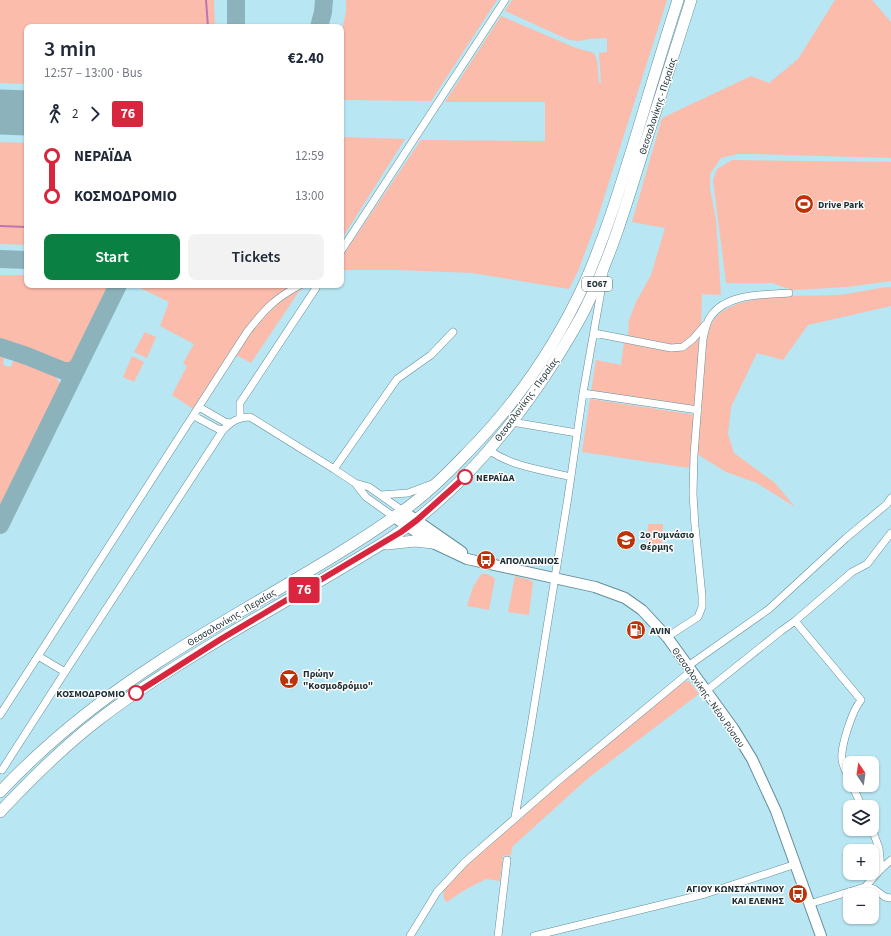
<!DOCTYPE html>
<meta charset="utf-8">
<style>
body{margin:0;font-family:"Source Sans 3",sans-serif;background:#f2f2f3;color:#1f2937;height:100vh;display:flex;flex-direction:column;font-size:15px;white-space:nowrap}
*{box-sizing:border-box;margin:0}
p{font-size:13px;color:#747a83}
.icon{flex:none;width:22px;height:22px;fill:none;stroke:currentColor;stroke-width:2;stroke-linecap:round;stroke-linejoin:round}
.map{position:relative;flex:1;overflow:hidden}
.drawer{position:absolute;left:24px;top:24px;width:320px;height:264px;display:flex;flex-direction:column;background:#fff;border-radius:8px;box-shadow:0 1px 3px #0004}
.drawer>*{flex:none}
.badge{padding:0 8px;border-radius:3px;font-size:14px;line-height:26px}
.needle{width:26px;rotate:347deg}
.controls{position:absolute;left:843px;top:756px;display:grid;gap:8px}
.controls a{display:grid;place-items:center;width:36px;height:36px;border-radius:8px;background:#fff;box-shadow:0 1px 3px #0004;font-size:20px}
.map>.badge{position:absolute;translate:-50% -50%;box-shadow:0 0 0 2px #fff}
.legs{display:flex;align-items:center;gap:6px;height:44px;padding:0 20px;font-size:13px}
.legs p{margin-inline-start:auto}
.overview{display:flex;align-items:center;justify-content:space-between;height:68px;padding:0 20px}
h1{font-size:22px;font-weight:600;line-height:30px}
.cta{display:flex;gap:8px;margin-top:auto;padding:8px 20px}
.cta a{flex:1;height:46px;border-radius:8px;background:#0b8043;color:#fff;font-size:16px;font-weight:600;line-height:46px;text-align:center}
.cta a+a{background:#f2f2f3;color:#1f2937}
ul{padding:0 20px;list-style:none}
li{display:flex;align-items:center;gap:14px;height:40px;font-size:15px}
li i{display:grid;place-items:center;width:6px;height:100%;margin:0 5px;background:currentColor}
li i::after{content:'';width:10px;height:10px;margin:-5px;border:3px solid;border-radius:50%;background:#fff}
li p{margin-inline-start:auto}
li:first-child i{background:linear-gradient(#0000 50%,currentColor 0)}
li:last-child i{background:linear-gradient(currentColor 50%,#0000 0)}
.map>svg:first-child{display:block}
</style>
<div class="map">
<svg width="891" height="936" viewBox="0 0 891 936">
<rect width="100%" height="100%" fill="#b8e6f2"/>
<path fill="#fbbcac" d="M0,0H214L215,27H27V84L0,83Z
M346,0H497L431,101L341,100V34L346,12Z
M512,0H667L595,226L578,271L569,289L472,273L398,270H341V258L421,140L545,141V102H445L501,16L576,48L594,53L597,60L599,83H601L599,53L607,52V38L589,39L579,41L569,40L505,11Z
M835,0H872L891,22V158L756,154H738L721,158L710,174V188L716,220L721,295L702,294L701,326L682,345L671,347L628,337L629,320L636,302L651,275L665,228L632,222L662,118L751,76L769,83L798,59Z
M341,137L405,139L341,240Z
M0,142L27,143V245L0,244Z
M732,160L891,162V281L847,287L792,290L772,283H726L713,180L717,169Z
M0,275H27V285H108V289L70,367H63L0,344Z
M134,285H294C279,293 268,302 258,314L196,407L193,409L172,395L187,366L183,363L194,344L160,326L169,302Z
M306,285H310L300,290L251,363L236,355L259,320L287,295Z
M891,287V306L808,325L783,360L757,353L731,407L728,434L734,453L775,483L795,507L757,483L726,472L697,454L705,336C709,329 712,321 718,315C742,292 804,297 836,295C855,294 872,288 891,287Z
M145,332L156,337L147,358L134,352Z
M701,334L695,409L591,392L596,360L621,365L624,342L669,351Z
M0,352C4,356 4,359 3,365L11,367C12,364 13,360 16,359C24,355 48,369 54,375C57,378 59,382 61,386L6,500L0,507Z
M132,356L144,362L134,382L123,377Z
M590,399L697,415L689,468L582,452Z
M648,524H663L662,548L647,547Z
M481,574C487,573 491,575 495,579L489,610L467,606L473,587Z
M515,576L530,580L533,582L529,615L508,612Z
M689,681L699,694L587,779L512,847L511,855L503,856L500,881L486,879L463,891L447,902L444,899L443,889C516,814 600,750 680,683Z"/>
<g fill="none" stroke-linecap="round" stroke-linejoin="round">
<path stroke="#c073b0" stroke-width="2" d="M206,0L208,27
M0,226L27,227"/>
<path stroke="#8cb2bc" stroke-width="18" d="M236,27V0
M319,27L323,12L324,0
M0,259L27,260
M0,347L27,356L64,371H72L77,367
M0,525L118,285"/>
<path stroke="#8cb2bc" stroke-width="45" d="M0,112L27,113"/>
<defs>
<path id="minor" d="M341,251L505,0
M594,333L671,348L683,347L693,339L705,325
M583,393L698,410
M199,407L225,422L230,423
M194,416L218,429L223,430
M240,418V403L316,288
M512,422L577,433
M489,450C512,467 544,470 571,477
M334,469L397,379L431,355L453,332
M355,483L366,497L394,517
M381,495L408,493L432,484
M795,621L861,700C853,709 840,747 842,760C843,767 847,774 850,780
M667,637L698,617L702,607V596L695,526L693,494L694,455L703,339C705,331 706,322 711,316C727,293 764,295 789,293
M38,656L65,672
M688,666L769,609L846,538L887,504L891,498
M706,691L781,631L795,621L852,572L867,564L891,533
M0,715L247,332C265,309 274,299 300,285
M2,770L65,672L223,430C231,422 238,417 250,417L334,469L355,483L369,487L403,511
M852,785L862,807
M515,817L530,732L568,497L583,393L604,274
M872,829L879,848L881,869
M865,887L874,889L885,897L891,898
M809,904L865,887L881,869L891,860
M410,936L437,892L465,862L558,781L691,671
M498,936L507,860
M534,936L705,894L796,864"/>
<path id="secondary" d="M403,511L462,552
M394,517L433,543L467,559L595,587L625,598L642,610L667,637L733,728L752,759L776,811L821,936"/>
<path id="primary" d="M387,544L415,541L433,543
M0,792C48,741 101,699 160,661C239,609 324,567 401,512C425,496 446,475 466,454C516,404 557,344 586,280C605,236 619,191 633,146C648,97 662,49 678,0
M0,812C30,780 62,748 97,721C142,686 191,657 239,628C286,601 334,573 380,545C451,501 506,436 551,367C563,348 575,329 585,309C610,259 626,206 642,154C658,103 675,51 691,0"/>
</defs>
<use href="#minor" stroke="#648f9a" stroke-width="8"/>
<use href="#secondary" stroke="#648f9a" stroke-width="12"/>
<use href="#primary" stroke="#648f9a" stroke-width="12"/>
<use href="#minor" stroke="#fff" stroke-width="7"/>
<use href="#secondary" stroke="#fff" stroke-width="10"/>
<use href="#primary" stroke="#fff" stroke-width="11"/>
</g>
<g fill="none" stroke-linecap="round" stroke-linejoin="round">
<defs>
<path id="line-1" d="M136,693L221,639L401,532L417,520L465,477"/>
</defs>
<use href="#line-1" stroke="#fff" stroke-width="9"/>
<use href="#line-1" stroke="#d7263d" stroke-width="6"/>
</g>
<defs>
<symbol id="stadium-disc" viewBox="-11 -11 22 22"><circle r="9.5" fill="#bc3308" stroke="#fefefe"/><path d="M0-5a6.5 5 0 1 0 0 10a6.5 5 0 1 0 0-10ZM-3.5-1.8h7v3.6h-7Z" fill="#fff"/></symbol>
<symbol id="school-disc" viewBox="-11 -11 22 22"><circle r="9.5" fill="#bc3308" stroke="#fefefe"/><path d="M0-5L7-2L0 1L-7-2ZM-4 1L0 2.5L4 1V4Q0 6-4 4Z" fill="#fff"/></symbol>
<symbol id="bus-disc" viewBox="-11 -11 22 22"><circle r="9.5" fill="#bc3308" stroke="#fefefe"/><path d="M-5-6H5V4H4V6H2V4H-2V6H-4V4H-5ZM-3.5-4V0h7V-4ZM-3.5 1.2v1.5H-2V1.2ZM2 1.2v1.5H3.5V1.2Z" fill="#fff"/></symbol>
<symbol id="fuel-disc" viewBox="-11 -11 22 22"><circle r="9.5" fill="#bc3308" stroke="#fefefe"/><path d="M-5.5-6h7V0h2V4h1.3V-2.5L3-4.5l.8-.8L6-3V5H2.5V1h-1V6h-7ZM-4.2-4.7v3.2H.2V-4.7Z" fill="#fff"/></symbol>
<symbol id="bar-disc" viewBox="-11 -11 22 22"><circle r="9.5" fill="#bc3308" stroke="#fefefe"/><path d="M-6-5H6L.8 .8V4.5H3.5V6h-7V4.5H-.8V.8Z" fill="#fff"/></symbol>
</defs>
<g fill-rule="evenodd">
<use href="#stadium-disc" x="793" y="193" width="22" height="22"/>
<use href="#school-disc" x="615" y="529" width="22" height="22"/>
<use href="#bus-disc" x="475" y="549" width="22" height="22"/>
<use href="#fuel-disc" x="625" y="619" width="22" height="22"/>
<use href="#bar-disc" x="278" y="668" width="22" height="22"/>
<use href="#bus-disc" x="787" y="883" width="22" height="22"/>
</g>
<g fill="#fff" stroke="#d7263d" stroke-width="2">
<circle cx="465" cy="477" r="7"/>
<circle cx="136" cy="693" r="7"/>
</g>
<g text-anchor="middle" stroke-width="3" stroke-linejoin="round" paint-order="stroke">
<rect fill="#fefefe" stroke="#606c70" stroke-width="1" x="582" y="277" width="30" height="14" rx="3"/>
<g font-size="9" font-weight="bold" fill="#1c2e33">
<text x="597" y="287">ΕΟ67</text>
</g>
<g font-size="10" fill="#1c2e33" stroke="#fefefe">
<text transform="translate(657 106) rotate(-72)" y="4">Θεσσαλονίκης - Περαίας</text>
<text transform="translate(526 399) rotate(-54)" y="4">Θεσσαλονίκης - Περαίας</text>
<text transform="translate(231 617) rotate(-31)" y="4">Θεσσαλονίκης - Περαίας</text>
<text transform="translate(709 697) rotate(55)" y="4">Θεσσαλονίκης - Νέου Ρύσιου</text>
</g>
<g font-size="10" font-weight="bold" fill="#1c2e33" stroke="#fefefe" text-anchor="start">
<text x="818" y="208">Drive Park</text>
<text x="640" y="538">2ο Γυμνάσιο<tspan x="640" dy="12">Θέρμης</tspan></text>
<text x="500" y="564">ΑΠΟΛΛΩΝΙΟΣ</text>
<text x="650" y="634">AVIN</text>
<text x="303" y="677">Πρώην<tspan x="303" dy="12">"Κοσμοδρόμιο"</tspan></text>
<text x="784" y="892" text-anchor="end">ΑΓΙΟΥ ΚΩΝΣΤΑΝΤΙΝΟΥ<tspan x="784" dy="12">ΚΑΙ ΕΛΕΝΗΣ</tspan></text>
</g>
<g font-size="10" font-weight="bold" fill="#1c2e33" stroke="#fefefe" text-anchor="start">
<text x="476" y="481">ΝΕΡΑΪΔΑ</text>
<text x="125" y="697" text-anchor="end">ΚΟΣΜΟΔΡΟΜΙΟ</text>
</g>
</g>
</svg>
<div class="controls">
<a><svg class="needle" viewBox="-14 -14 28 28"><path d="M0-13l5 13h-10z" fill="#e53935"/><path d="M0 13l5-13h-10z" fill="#747a83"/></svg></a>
<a><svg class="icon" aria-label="layers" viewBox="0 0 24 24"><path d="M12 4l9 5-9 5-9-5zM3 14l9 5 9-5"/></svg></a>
<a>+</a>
<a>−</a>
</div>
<b class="badge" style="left:304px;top:590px;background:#d7263d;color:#fff">76</b>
<section class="drawer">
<div class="overview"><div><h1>3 min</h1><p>12:57 – 13:00 · Bus</p></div><b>€2.40</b></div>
<div class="legs"><svg class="icon" aria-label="walk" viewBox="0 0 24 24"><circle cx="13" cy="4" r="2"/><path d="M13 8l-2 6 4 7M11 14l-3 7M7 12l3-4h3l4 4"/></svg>2<svg class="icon" aria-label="forward" viewBox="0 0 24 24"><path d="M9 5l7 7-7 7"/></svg><b class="badge" style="background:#d7263d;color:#fff">76</b></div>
<ul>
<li><i style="color:#d7263d"></i><b>ΝΕΡΑΪΔΑ</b><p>12:59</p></li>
<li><i style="color:#d7263d"></i><b>ΚΟΣΜΟΔΡΟΜΙΟ</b><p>13:00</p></li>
</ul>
<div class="cta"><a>Start</a><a>Tickets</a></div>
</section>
</div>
